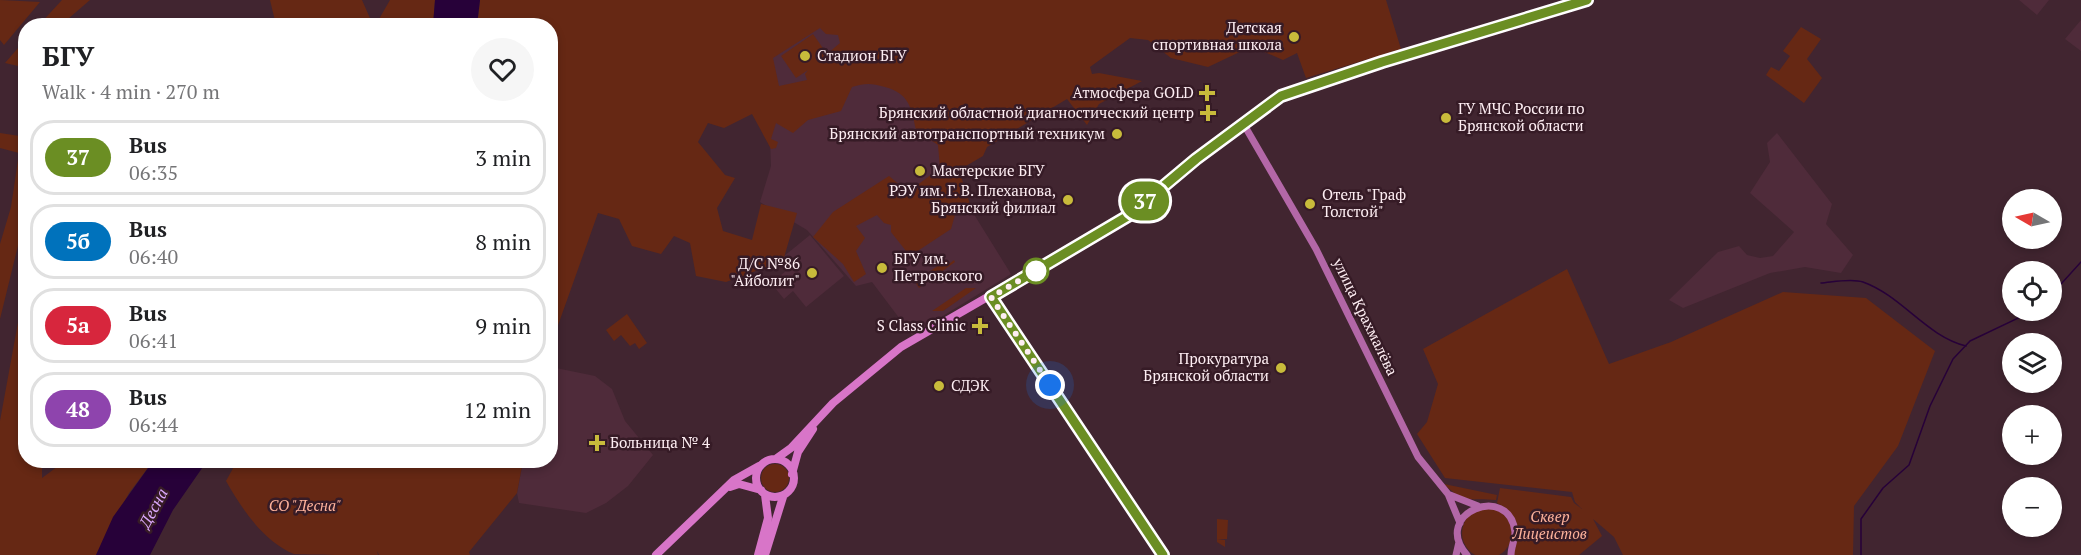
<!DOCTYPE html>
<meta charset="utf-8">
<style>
body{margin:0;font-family:"PT Serif",serif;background:#f6f6f6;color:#202124;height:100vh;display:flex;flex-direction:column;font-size:22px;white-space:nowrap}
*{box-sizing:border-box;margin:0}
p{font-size:20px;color:#757577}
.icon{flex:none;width:33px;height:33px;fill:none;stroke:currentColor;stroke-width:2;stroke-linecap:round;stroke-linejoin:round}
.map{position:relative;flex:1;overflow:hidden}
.drawer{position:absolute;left:18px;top:18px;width:540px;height:450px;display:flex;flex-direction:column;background:#fff;border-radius:24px;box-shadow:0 3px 9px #0003}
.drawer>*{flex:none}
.badge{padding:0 12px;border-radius:20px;font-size:21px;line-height:39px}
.needle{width:39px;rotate:279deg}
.tools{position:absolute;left:2002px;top:189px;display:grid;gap:12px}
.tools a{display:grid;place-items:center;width:60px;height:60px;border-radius:50%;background:#fff;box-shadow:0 3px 9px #0003;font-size:30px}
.you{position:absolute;width:30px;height:30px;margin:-15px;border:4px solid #fff;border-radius:50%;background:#1a73e8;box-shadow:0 0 0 9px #1a73e833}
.map>.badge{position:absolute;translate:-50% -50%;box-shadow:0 0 0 3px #fff}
.round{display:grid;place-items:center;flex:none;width:63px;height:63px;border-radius:32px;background:#f6f6f6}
.headline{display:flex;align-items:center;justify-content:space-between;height:102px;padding:0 24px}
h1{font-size:28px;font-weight:700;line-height:45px}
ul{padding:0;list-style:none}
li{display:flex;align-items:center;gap:18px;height:75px;margin:0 12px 9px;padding:0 12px;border:3px solid #e0e0e0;border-radius:24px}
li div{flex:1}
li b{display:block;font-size:22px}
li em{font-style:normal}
li .badge{min-width:66px;font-weight:700;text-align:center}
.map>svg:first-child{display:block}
</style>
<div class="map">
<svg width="2081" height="555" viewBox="0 0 2081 555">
<rect width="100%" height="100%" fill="#412530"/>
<path fill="#4f2b3a" d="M2019,0H2049L2037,15Z
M821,18L917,105L941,139L944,166L1011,274L912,335L872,282L856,286L807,230L760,202L771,166L767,55Z
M2081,20V51L2065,39Z
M1777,133L1832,204L1826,224L1853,255L1841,273L1805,267L1770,273L1683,308L1669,300L1718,252L1739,246L1747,255L1760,258L1773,256L1794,232L1750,193L1770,162L1767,143Z
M810,235L844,276L806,307L793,291L784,299L771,283L786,271L778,261Z
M551,367L595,376L612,389L625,421L653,455L628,486L606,503L586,513L519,503L517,493L523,461L550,460Z"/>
<path fill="#662814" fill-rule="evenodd" d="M0,0L40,2L4,45L0,40Z
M62,0H90L61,25H39Z
M270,0H362L373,25H276Z
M390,0H435L433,25L375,26Z
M480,0H1386L1401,49L1306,78L1297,53L1283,60L1260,50H1244L1208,67L1171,58L1148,40L1130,38L1090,67L1092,74L1099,73L1142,81L1099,104L1087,125L1067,99L987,147L983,156L959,170L970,204L955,215L951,229L910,256L891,232V225L884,223L877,215L856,226L865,238L856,251L866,274L854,282L843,264L813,237L833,212L889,176L908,192L940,168L938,145L916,130C911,106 909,94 885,87C871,83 865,83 852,87L841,111L808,120L793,133L776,123L771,139L778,142L776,148L771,149L752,114L724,128L708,123L698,142L725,175L735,178L717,208L723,231L752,240L761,204L797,213L783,261L726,282L696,276L690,243L674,236L661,254L632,246L619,219L598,213L551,345L550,26H477ZM820,28L826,34L838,35L840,43L827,54L813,34L781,56L796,78L808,70L805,74L807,80L779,86L773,58Z
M1801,27L1821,39L1807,59L1822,78L1804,103L1766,75L1771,67L1779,71L1790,56L1783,51Z
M25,40V58L18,66L5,63Z
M0,133L26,137L25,217L0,319V244L11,207L19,153L0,148Z
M946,260L949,264L954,260L955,262L919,288L915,282Z
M1567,269L1609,364L1671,342L1783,292L1866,298L1935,351L1898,446L1854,506L1853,555H1623L1614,537L1593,519L1602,536L1579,555H1513C1521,532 1521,515 1497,503L1500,488L1571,497L1574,503L1582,509L1575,502L1572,492L1445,478L1417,434L1427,422L1438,384L1423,349Z
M25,284L26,460L42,461V478L65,461H153L129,493L96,555H0V421Z
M966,288H976L943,311H932Z
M627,314L647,343L639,349L635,343L630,346L621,335L614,341L606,330Z
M237,461V460L523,461L517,493L469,552L470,555H379L377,551L378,555C361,555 307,555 294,554C263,541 242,509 226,481Z
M761 478a14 14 0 1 1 28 0a14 14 0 1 1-28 0Z
M1444,484L1497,495L1496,500C1471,498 1464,504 1444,484Z
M1462 533a25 25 0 1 1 50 0a25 25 0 1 1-50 0Z
M1217,519L1228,520L1227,539H1217L1225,540V547L1217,542Z"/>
<path fill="#270139" d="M435,0H480L477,25H433Z
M153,461H207L173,510L150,555H96L113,517Z"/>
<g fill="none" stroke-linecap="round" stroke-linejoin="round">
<path stroke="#270139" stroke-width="1.5" d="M1821,283C1833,282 1852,278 1863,282C1902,296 1926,336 1966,346
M2052,294L2081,262
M1861,555V519L1883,488L1909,465L1930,406L1953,359L1970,341L2035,310"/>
<path stroke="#b367a7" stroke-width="7" d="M1243,123L1316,249L1418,457L1448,494L1460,523
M991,297L1163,555
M1450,495L1478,506
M1456,555L1459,542
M1467,555C1430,513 1510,482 1515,532C1515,540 1511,547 1511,555"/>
<path stroke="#d875c8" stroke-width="8" d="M777,458L791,448L833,403L901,347L1128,216L1196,159L1266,106L1281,96L1310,85L1586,0
M756 478a19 19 0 1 1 38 0a19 19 0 1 1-38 0Z
M792,474L798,452L813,429
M730,487L739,484L761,490
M656,555L734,480L759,466
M758,555L768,518L765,495
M765,555L783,497"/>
</g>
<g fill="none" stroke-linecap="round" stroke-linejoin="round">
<defs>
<path id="line" d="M1163,555L991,297L1128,216L1196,159L1281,96L1382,62L1587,0"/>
</defs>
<use href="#line" stroke="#fff" stroke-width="14"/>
<use href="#line" stroke="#6b8e23" stroke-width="9"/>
<path stroke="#feeef3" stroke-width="6" stroke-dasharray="0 10.8" d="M1036,271L1041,268L991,297L1050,385"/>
</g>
<g fill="#c8bb3b" stroke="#361b26" stroke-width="2">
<circle cx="1294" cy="37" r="6"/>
<circle cx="805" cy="56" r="6"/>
<path d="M1204 84h6v6h6v6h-6v6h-6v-6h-6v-6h6z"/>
<path d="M1205 104h6v6h6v6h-6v6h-6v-6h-6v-6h6z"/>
<circle cx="1446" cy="118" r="6"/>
<circle cx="1117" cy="134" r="6"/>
<circle cx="920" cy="171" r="6"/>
<circle cx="1068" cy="200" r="6"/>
<circle cx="1310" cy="204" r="6"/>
<circle cx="882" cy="268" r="6"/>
<circle cx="812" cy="273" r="6"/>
<path d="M977 317h6v6h6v6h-6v6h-6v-6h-6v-6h6z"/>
<circle cx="1281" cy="368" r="6"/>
<circle cx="939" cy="386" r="6"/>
<path d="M594 434h6v6h6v6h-6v6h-6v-6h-6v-6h6z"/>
</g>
<circle fill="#fff" stroke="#6b8e23" stroke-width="3" cx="1036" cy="271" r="12"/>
<g text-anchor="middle" stroke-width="5" stroke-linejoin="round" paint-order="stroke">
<g font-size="15" fill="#feeef3" stroke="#361b26" text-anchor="end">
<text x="1282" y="33">Детская<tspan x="1282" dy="17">спортивная школа</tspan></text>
<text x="817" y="61" text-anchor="start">Стадион БГУ</text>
<text x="1194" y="98">Атмосфера GOLD</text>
<text x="1458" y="114" text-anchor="start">ГУ МЧС России по<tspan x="1458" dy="17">Брянской области</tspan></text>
<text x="1194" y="118">Брянский областной диагностический центр</text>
<text x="1105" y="139">Брянский автотранспортный техникум</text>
<text x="932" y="176" text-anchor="start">Мастерские БГУ</text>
<text x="1056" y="196">РЭУ им. Г. В. Плеханова,<tspan x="1056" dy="17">Брянский филиал</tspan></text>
<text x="1322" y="200" text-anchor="start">Отель "Граф<tspan x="1322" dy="17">Толстой"</tspan></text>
<text x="894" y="264" text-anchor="start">БГУ им.<tspan x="894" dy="17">Петровского</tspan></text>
<text x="800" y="269">Д/С №86<tspan x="800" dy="17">"Айболит"</tspan></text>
<text x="966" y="331">S Class Clinic</text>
<text x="1269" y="364">Прокуратура<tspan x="1269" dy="17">Брянской области</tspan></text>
<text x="951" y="391" text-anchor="start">СДЭК</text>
<text x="610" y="448" text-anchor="start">Больница № 4</text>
</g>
<g font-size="15" fill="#feeef3" stroke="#361b26">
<text transform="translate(1365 317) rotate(64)" y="5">улица Крахмалёва</text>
</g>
<g font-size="15" font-style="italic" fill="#feb29b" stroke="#361b26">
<text x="305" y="511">СО "Десна"</text>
<text x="1550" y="522">Сквер<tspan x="1550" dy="17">Лицеистов</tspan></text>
</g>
<g font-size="16" font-style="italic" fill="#dba8fc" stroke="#361b26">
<text transform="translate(153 508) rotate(-62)" y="6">Десна</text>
</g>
</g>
</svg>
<div class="tools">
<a><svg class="needle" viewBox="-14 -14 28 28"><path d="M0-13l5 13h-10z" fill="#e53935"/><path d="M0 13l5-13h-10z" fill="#757577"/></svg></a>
<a><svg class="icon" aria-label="locate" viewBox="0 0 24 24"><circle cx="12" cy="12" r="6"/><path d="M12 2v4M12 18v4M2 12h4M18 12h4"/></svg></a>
<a><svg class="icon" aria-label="layers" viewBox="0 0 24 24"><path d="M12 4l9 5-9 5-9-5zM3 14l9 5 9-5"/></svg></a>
<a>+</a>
<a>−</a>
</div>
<div class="you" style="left:1050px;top:385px"></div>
<b class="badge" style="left:1145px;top:201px;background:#6b8e23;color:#fff">37</b>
<section class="drawer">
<div class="headline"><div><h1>БГУ</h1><p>Walk · 4 min · 270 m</p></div><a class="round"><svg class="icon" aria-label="heart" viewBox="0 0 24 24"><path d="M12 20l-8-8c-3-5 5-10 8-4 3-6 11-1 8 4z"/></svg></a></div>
<ul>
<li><span class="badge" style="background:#6b8e23;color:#fff">37</span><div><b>Bus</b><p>06:35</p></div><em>3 min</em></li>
<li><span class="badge" style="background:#0072bc;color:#fff">5б</span><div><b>Bus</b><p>06:40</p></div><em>8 min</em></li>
<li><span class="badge" style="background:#d7263d;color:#fff">5а</span><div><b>Bus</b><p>06:41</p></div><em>9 min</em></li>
<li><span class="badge" style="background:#8e44ad;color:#fff">48</span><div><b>Bus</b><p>06:44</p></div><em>12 min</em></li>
</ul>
</section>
</div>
